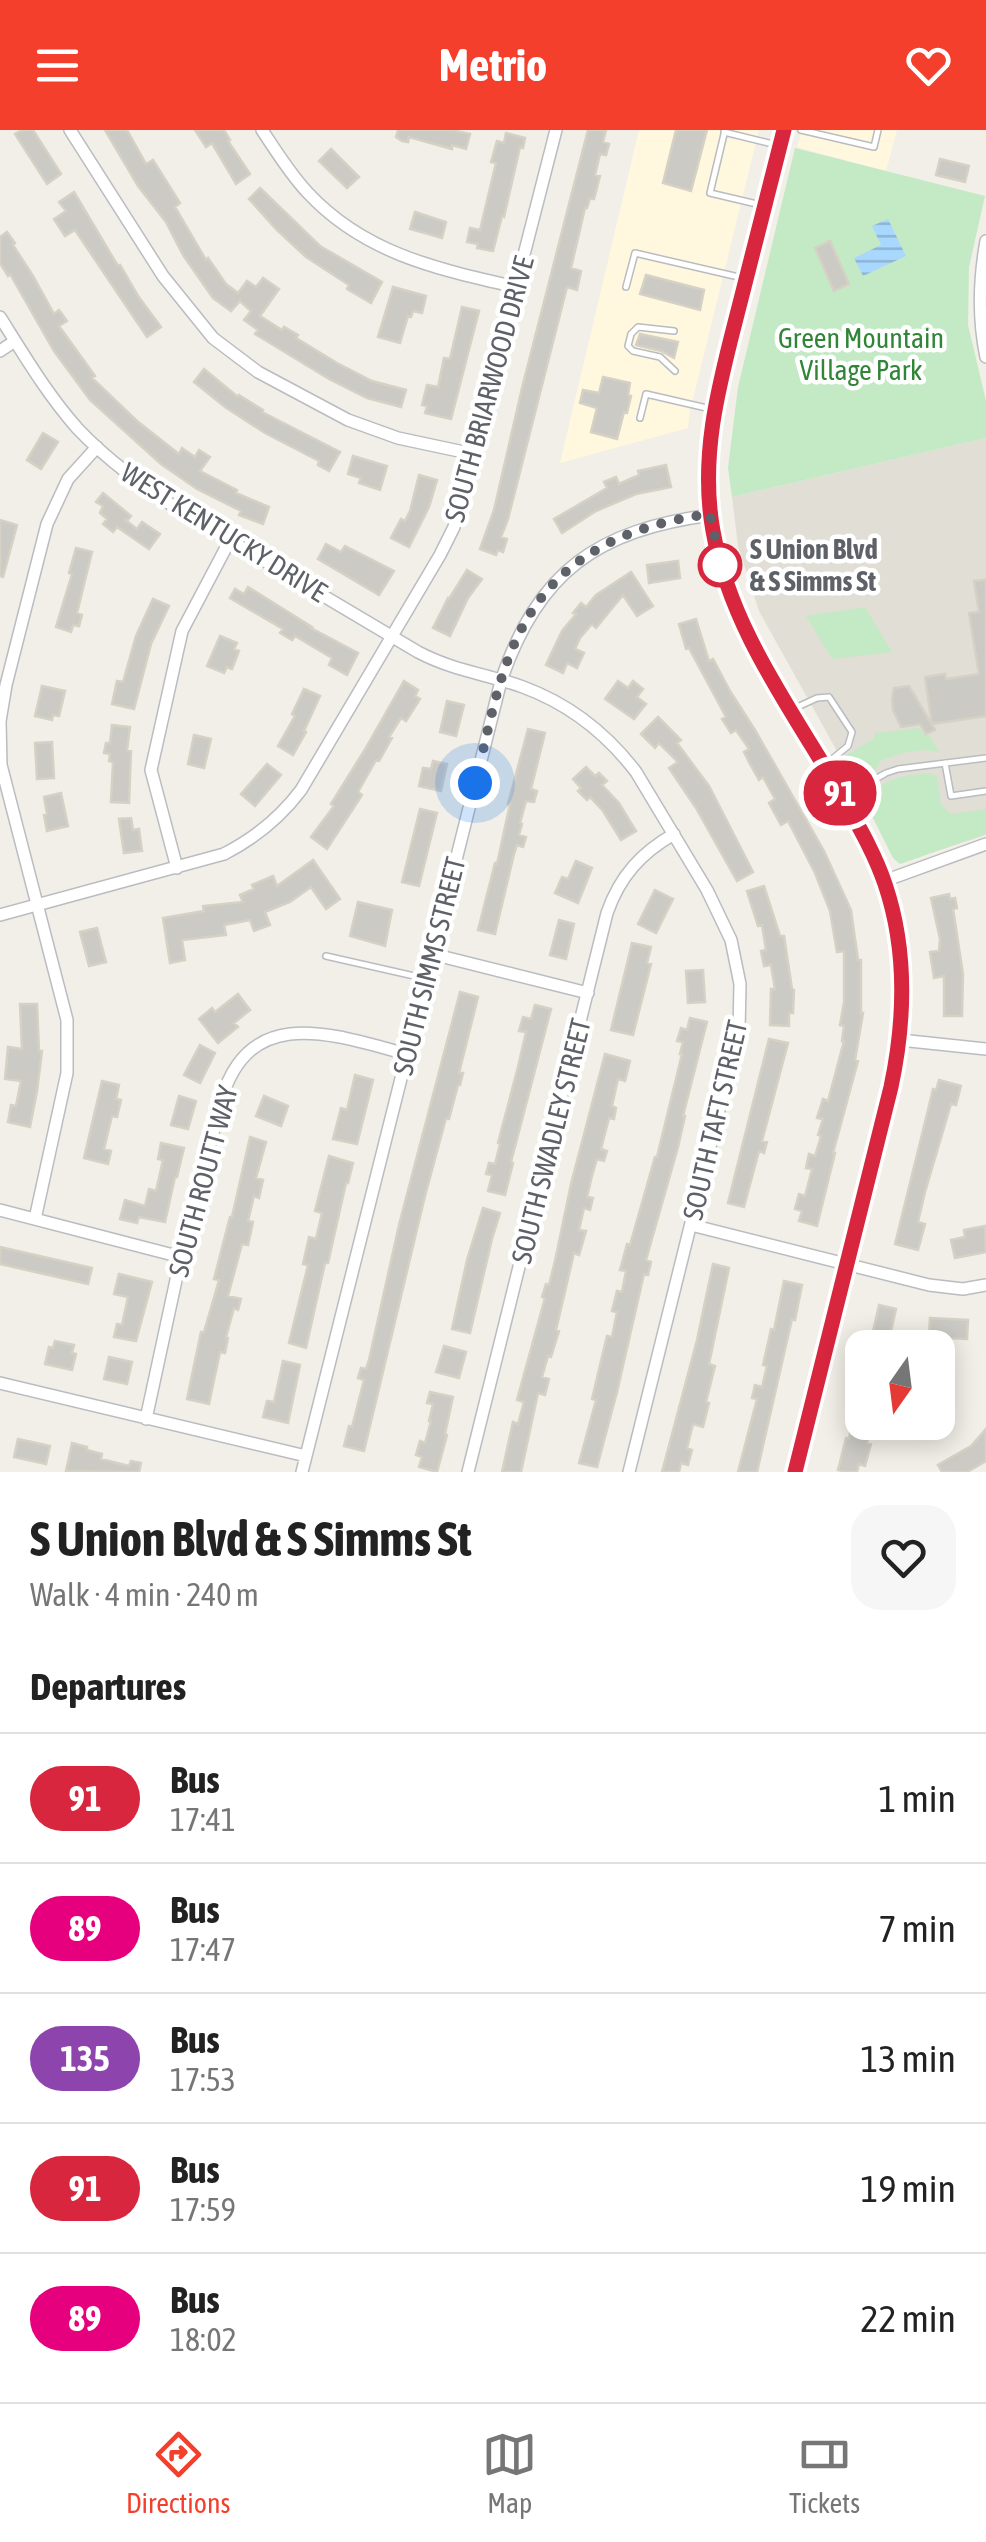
<!DOCTYPE html>
<meta charset="utf-8">
<style>
body{margin:0;font-family:"Asap Condensed",sans-serif;background:#f6f6f6;color:#222;height:100vh;display:flex;flex-direction:column;font-size:38px;white-space:nowrap}
*{box-sizing:border-box;margin:0}
p{font-size:32px;color:#767676}
.icon{flex:none;width:55px;height:55px;fill:none;stroke:currentColor;stroke-width:2;stroke-linecap:round;stroke-linejoin:round}
.map{position:relative;height:1342px;overflow:hidden}
.sheet{display:flex;flex-direction:column;background:#fff;flex:1}
.sheet>*{flex:none}
.badge{padding:0 20px;border-radius:32px;font-size:35px;line-height:65px}
.needle{width:65px;rotate:194deg}
.buttons{position:absolute;left:845px;top:1200px;display:grid;gap:20px}
.buttons a{display:grid;place-items:center;width:110px;height:110px;border-radius:20px;background:#fff;box-shadow:0 5px 25px #0003;font-size:50px}
.you{position:absolute;width:50px;height:50px;margin:-25px;border:8px solid #fff;border-radius:50%;background:#1a73e8;box-shadow:0 0 0 15px #1a73e833}
.map>.badge{position:absolute;translate:-50% -50%;box-shadow:0 0 0 5px #fff}
h2{padding:0 30px;font-size:38px;line-height:90px}
.round{display:grid;place-items:center;flex:none;width:105px;height:105px;border-radius:30px;background:#f6f6f6}
.summary{display:flex;align-items:center;justify-content:space-between;height:170px;padding:0 30px}
h1{font-size:48px;font-weight:700;line-height:75px}
ul{padding:0;list-style:none}
li{display:flex;align-items:center;gap:30px;height:130px;padding:0 30px;border-top:2px solid #e0e0e0}
li div{flex:1}
li b{display:block;font-size:38px}
li em{font-style:normal}
li .badge{min-width:110px;font-weight:700;text-align:center}
header{display:flex;justify-content:space-between;align-items:center;height:130px;padding:0 30px;background:#f33f2b;color:#fff;font-size:45px;font-weight:700}
.tabs{display:flex;justify-content:space-around;align-items:center;height:140px;border-top:2px solid #e0e0e0;background:#fff;font-size:28px;color:#767676}
.tabs a{display:grid;justify-items:center;gap:5px}
.tabs .active{color:#f33f2b}
.map>svg:first-child{display:block}
</style>
<header><svg class="icon" aria-label="menu" viewBox="0 0 24 24"><path d="M4 6h16M4 12h16M4 18h16"/></svg>Metrio<svg class="icon" aria-label="heart" viewBox="0 0 24 24"><path d="M12 20l-8-8c-3-5 5-10 8-4 3-6 11-1 8 4z"/></svg></header>
<div class="map">
<svg width="986" height="1342" viewBox="0 0 986 1342">
<defs>
<pattern id="water-rules" width="6" height="5" patternUnits="userSpaceOnUse" patternTransform="scale(2.5)"><rect width="6" height="5" fill="#a9d8ff"/><path d="M0 2.5h6" fill="none" stroke="#8db3d2"/></pattern>
</defs>
<rect width="100%" height="100%" fill="#f1efe7"/>
<path fill="#fff8de" d="M639,0H759L690,281L688,298L560,333Z
M802,0H897L886,41L797,17Z"/>
<path fill="#e1ded5" d="M986,308V705L902,732L847,639L759,481L738,416L732,367Z"/>
<path fill="#c3eac4" d="M795,18L985,66L969,137L968,195L986,271V308L732,367L728,338L738,257Z
M865,477L892,522L832,529L806,486Z
M920,598L925,605H929L940,623C922,616 898,624 880,631C876,644 866,647 852,645L843,627L874,609L875,603Z
M931,643L937,647L941,674L950,684L986,679V704L900,734L893,728L868,678C872,648 907,645 931,643Z"/>
<path fill="url(#water-rules)" d="M888,89L906,126L863,146L854,128L881,115L872,96Z"/>
<path fill="#cccac4" stroke="#d6d1c5" stroke-width="2.5" d="M22,0H33L61,44L47,54L15,4Z
M105,0H127L146,34L153,30L180,73L175,77L206,130L208,128L226,154L238,163L247,151L256,157L263,148L279,159L260,186L282,200L284,197L298,205L296,208L337,233L372,251L406,260L401,277L367,268L329,249L255,204L258,200L244,190L251,181L240,171L231,181L213,168L183,125L166,92L138,56Z
M195,0H224L230,10L228,11L250,44L236,54L212,13L206,17Z
M398,0H452L470,4L466,19L452,15V19L409,7L408,12L402,11L396,7Z
M588,0H606L603,12L609,14L606,25L600,24L595,45L600,46L594,69L590,68L587,78H585L571,138L581,141L577,160L567,157L508,389L501,407L507,409L503,422L498,420L496,425L480,419L494,380L522,258Z
M676,0H707L691,61L663,53Z
M506,3L525,8L523,18L520,17L504,87L502,86L493,121L477,118L478,114L467,112L470,98L480,100L496,33L491,32L497,11L504,13Z
M331,19L359,47L347,58L319,31Z
M940,29L969,36L965,52L936,45Z
M260,58L320,116L382,152L371,173L347,159L349,155L306,127L277,100L249,69Z
M74,62L118,136L120,135L138,166L161,197L147,207L75,100L65,106L54,89L66,81L59,72Z
M415,82L446,92L442,108L410,99Z
M7,102L15,113L13,115L33,146L54,184L59,180L67,191L59,196L95,246L92,248L137,291L179,324L182,318L195,327L199,320L210,327L200,341L237,360L236,363L269,377L263,394L239,385L241,381L197,359L161,334L90,270L54,221L10,144L8,146L0,133V107Z
M830,111L849,154L834,161L815,118Z
M646,145L704,160L700,180L640,164Z
M393,157L426,166L422,183L413,181L411,187L408,186L400,213L378,207Z
M462,177L479,181L451,289L425,283L427,276L422,275L427,255L438,257L444,228L450,229Z
M640,204L678,212L674,228L661,221L636,215Z
M204,239L238,267L239,265L263,280L262,282L340,322L329,341L318,335L319,331L265,303L225,277L194,252Z
M603,247L630,253L628,265L631,266L627,283L624,282L617,309L591,302L597,278L580,273L583,260L599,263Z
M43,303L58,312L41,339L27,330Z
M353,326L387,336L380,360L359,353L361,348L348,344Z
M666,335L671,357L636,364L596,381L562,403L554,389L607,358L604,352L616,347L619,354L639,345L638,341Z
M419,345L437,350L429,377L409,417L391,408L401,389L405,391L410,381Z
M103,363L131,386L127,391L124,389L137,399L142,392L160,404L149,419L117,397L113,402L103,394L107,389L100,383L103,376L96,372Z
M0,390L17,395L3,447L0,446Z
M326,414L341,422L345,416L394,441L379,465L318,429Z
M76,418L92,422L77,483L82,485L79,496L73,495L71,502L56,497L72,444L69,443Z
M678,431L680,448L649,453L647,435Z
M467,440L482,449L468,468L450,506L433,498L448,468L449,469Z
M631,442L653,476L637,486L623,465L596,498L592,494L580,508L575,519L584,523L577,538L567,533L563,543L546,535L562,501L576,484L573,483L581,473L586,477L596,465Z
M986,450V586L932,594L925,547L945,544L946,549L979,544L969,483L979,482L974,451Z
M248,457L312,497L311,498L358,523L347,545L329,535L332,528L295,506L292,510L280,503L283,499L230,468L235,459L244,464Z
M153,469L169,476L151,514L134,579L112,574L117,551L123,552L136,506Z
M696,489L709,531L713,529L730,561L755,600L824,721L851,780L858,830H861V883H863L855,930L858,931L833,1023H835L817,1096L799,1091L802,1081L795,1079L799,1064L805,1066L812,1039L806,1038L809,1024L815,1026L821,1006L818,1005L823,989L817,988L823,969L828,971L844,911H842L844,896L840,895L844,872V821L837,822L830,781L815,743L788,691L781,695L769,673L775,669L763,647L759,650L750,634L744,622L749,619L736,600L731,603L722,589L726,587L689,518L686,519L679,494Z
M220,506L237,513L234,519L239,521L232,539L227,537L224,543L207,536Z
M404,551L418,560L415,566L420,569L406,591L401,588L389,607L392,608L379,631L376,630L358,662L362,665L327,719L311,707L334,676L331,674L364,621Z
M618,551L628,558L633,551L643,559L637,567L646,574L634,589L605,569Z
M42,556L65,561L59,586L53,585L52,590L35,586Z
M909,556L935,600L926,604L920,594L901,597L893,580L892,569L894,558Z
M304,559L320,566L304,601L306,602L293,625L278,616L295,586L292,584Z
M447,571L464,575L456,606L440,602Z
M658,587L681,610L677,613L709,656L753,742L737,751L696,678L669,638L678,632L659,613L655,618L641,604Z
M112,595L130,597L127,620L131,621L129,673L111,672L113,632L109,631L110,624L104,623L106,613H110Z
M528,599L545,603L531,659L537,661L534,672L526,671L520,693L522,694L519,705L526,707L523,717L517,715L514,724L495,804L478,800L495,733L497,734L510,674H508Z
M194,605L211,609L204,638L188,634Z
M52,612L54,648L37,649L35,613Z
M433,631L447,634L441,661L419,656L423,638L431,639Z
M267,634L281,645L255,676L241,664Z
M586,637L595,646L599,643L607,651L602,655L619,673L636,701L621,710L603,681L590,667L587,670L578,661L581,658L573,649Z
M61,663L68,696L47,701L44,685L47,684L44,667Z
M420,679L437,683L419,756L402,752Z
M131,688L133,700L139,699L142,721L124,723L119,689Z
M313,730L340,769L326,779L311,757L290,772L265,782L270,795L254,801L250,790L224,795L226,805L182,810L185,830L170,833L163,788L204,781L203,776L243,772L240,765L254,759L252,755L273,746L277,756Z
M576,731L592,738L578,773L555,763L562,747L568,749Z
M764,756L780,806H784L792,859L794,860L793,883H789V896L770,895L771,859H775L771,835L764,836L761,821L766,820L762,795L758,796L747,761Z
M655,760L673,769L656,803L638,794Z
M949,764L950,769L955,768L957,778L953,779L963,844L962,886H944V846L934,848L930,822L939,821L940,809L931,768Z
M358,772L392,780L385,816L350,806Z
M559,790L574,794L566,829L550,825Z
M97,798L106,832L89,836L80,802Z
M632,813L651,817L647,833L651,834L633,905L611,900Z
M703,840L705,872L688,873L686,841Z
M460,862L478,867L459,943H463L460,955H458L449,989L446,988L425,1066L364,1321L344,1316L349,1296L352,1297L364,1250L358,1248L361,1238L366,1239L369,1230L399,1095Z
M238,864L250,880L234,893L238,897L218,913L199,889L212,878L215,882Z
M20,874H37L39,921H42L37,961L30,997L8,992L11,975L16,976L21,951L5,949L8,917L22,919Z
M535,875L551,879L511,1032L513,1033L505,1065L488,1061L492,1045L486,1044L489,1033L495,1034L500,1014L498,1013L518,937L526,902L519,901L523,887L531,889Z
M690,888L707,892L683,986H685L678,1017L646,1130L651,1132L648,1145L644,1144L617,1262L597,1337L579,1333L596,1270L592,1269L607,1206L612,1207L617,1182L612,1181L617,1161L622,1162L626,1141L620,1140L627,1114L630,1115L655,1027H657L682,924H680L683,912L677,911L681,898L687,900Z
M769,909L788,913L762,1011L767,1012L764,1023L759,1021L744,1077L728,1073Z
M200,915L215,923L200,953L184,945Z
M605,924L630,931L625,951L618,949L612,976L616,978L614,989L609,988L601,1019L607,1021L604,1031L597,1029L592,1046L587,1067L593,1068L590,1080L584,1078L579,1100L586,1101L579,1125L574,1123L556,1200L559,1201L551,1227L548,1226L542,1247L549,1249L545,1265L538,1263L521,1342H502L513,1292L518,1294L524,1272L517,1270L545,1168L542,1167L546,1154L549,1155L555,1131L571,1054Z
M355,945L373,950L357,1014L333,1009L341,978L347,980Z
M939,950L961,956L956,975L951,974L925,1062L918,1092L925,1094L918,1120L895,1114L927,984L933,959L936,960Z
M102,951L119,955L116,969L121,970L117,987L112,986L104,1019L111,1021L108,1034L84,1028Z
M179,966L196,971L188,999L171,995Z
M264,966L288,976L281,996L256,986Z
M250,1007L266,1012L256,1048L263,1050L259,1068L254,1066L248,1091L253,1092L248,1115L242,1114L228,1166L241,1169L238,1180L234,1178L226,1207L228,1208L225,1223L220,1222L209,1274L187,1269L201,1202H204L219,1150L214,1149L230,1087H232Z
M161,1013L184,1018L177,1047H175L165,1092L139,1087L137,1093L120,1089L125,1070L145,1076L149,1059L156,1061L163,1030L158,1029Z
M329,1026L353,1033L348,1053H346L328,1133H325L306,1218L289,1213L308,1135L303,1134L309,1107L316,1109L322,1083L315,1081Z
M483,1078L500,1083L492,1109L470,1203L452,1199L467,1130Z
M985,1096L986,1122L955,1128L951,1110L965,1107L964,1100Z
M0,1117L92,1138L88,1154L0,1134Z
M713,1134L729,1138L709,1234L715,1236L706,1272L709,1273L703,1297L693,1294L687,1318L692,1320L688,1335L681,1333L679,1342H662L697,1210Z
M119,1144L152,1152L136,1211L114,1207L117,1194L122,1195L128,1167L114,1164Z
M784,1151L802,1155L795,1190L792,1189L757,1342H738L757,1269L752,1268L755,1255L762,1257L767,1236L763,1235L771,1199L774,1200Z
M879,1175L896,1179L889,1210L872,1206Z
M930,1188L968,1190L967,1209L929,1207Z
M55,1211L74,1215L72,1223L76,1224L72,1240L45,1234L49,1217L53,1218Z
M444,1216L466,1222L459,1248L436,1242Z
M109,1227L132,1232L127,1254L104,1249Z
M283,1231L300,1235L288,1293L263,1287L267,1271L274,1272Z
M430,1262L453,1267L445,1304L447,1305L437,1342L419,1337L422,1327L416,1325L420,1311L425,1313L431,1291H429L433,1274L427,1273Z
M858,1268H862V1292H871L867,1313L871,1314L865,1336L859,1334L857,1342H848L838,1340L846,1308H849Z
M986,1299V1331L967,1342H942L938,1335L971,1316Z
M18,1309L50,1316L46,1334L14,1327Z
M72,1313L87,1317V1320L102,1324L101,1329L129,1336L131,1331L141,1333L139,1342L66,1341Z"/>
<g fill="none" stroke-linecap="round" stroke-linejoin="round">
<defs>
<path id="lane" d="M725,0L710,63L761,75
M801,0L874,17L878,0
M724,2L777,15
M626,157L635,123L743,148
M674,201L638,197L631,204L628,216L633,221L660,227L675,241
M640,288L646,264L711,279
M793,579L817,568L829,567L852,602L848,616L826,634
M945,633L951,666L986,661
M846,666L886,643L898,639L986,628
M326,826L423,848"/>
<path id="street" d="M70,0L163,146L213,208L258,242L348,290L398,308L473,324
M262,0C276,21 290,44 308,63C365,124 438,139 516,157
M986,111C979,150 978,189 986,227
M0,187C24,225 47,264 77,298C108,331 145,357 182,382L418,522C454,541 487,544 523,557C569,574 607,604 636,642L707,760L731,810L740,854L739,900L629,1342
M0,221L15,211
M177,738L151,640L182,501L230,410
M884,751L986,714
M0,785L224,724C255,708 280,688 301,660L440,425L454,397L556,0
M432,824L588,863
M900,910L986,919
M0,1080L181,1127
M35,1089L67,943V890L1,635L0,591L6,555L47,394L68,349L97,317
M691,1095L929,1155L963,1159L986,1155
M0,1253L306,1326
M146,1289L181,1127L222,968C251,872 337,906 407,924
M302,1342L501,551C538,441 598,400 711,385
M468,1342L607,783C620,746 641,723 674,704"/>
<path id="secondary" d="M784,0C769,56 755,113 741,169C722,246 699,321 713,401C730,497 789,577 838,659C855,690 874,721 885,754C907,820 905,890 891,957L795,1342"/>
</defs>
<use href="#lane" stroke="#b9bcc1" stroke-width="8"/>
<use href="#street" stroke="#b9bcc1" stroke-width="14"/>
<use href="#secondary" stroke="#babdc3" stroke-width="18"/>
<use href="#lane" stroke="#fff" stroke-width="5"/>
<use href="#street" stroke="#fff" stroke-width="11"/>
<use href="#secondary" stroke="#fff" stroke-width="15"/>
</g>
<g fill="none" stroke-linecap="round" stroke-linejoin="round">
<defs>
<path id="line" d="M784,0C769,59 754,118 739,177C720,251 699,324 713,401C730,497 790,577 838,659C855,690 874,721 885,754C907,819 905,891 891,957L795,1342"/>
</defs>
<use href="#line" stroke="#fff" stroke-width="22"/>
<use href="#line" stroke="#d7263d" stroke-width="15"/>
<path stroke="#5e6268" stroke-width="10" stroke-dasharray="0 18" d="M475,653C488,604 496,551 518,506C556,426 628,395 710,384L722,440L720,435"/>
</g>
<circle fill="#fff" stroke="#d7263d" stroke-width="5" cx="720" cy="435" r="20"/>
<g text-anchor="middle" stroke-width="9" stroke-linejoin="round" paint-order="stroke">
<g font-size="28" fill="#308536" stroke="#fff">
<text x="861" y="218">Green Mountain<tspan x="861" dy="32">Village Park</tspan></text>
</g>
<g font-size="28" fill="#5e6268" stroke="#fff">
<text transform="translate(489 259) rotate(-75)" y="10">SOUTH BRIARWOOD DRIVE</text>
<text transform="translate(224 402) rotate(32)" y="10">WEST KENTUCKY DRIVE</text>
<text transform="translate(429 836) rotate(-76)" y="10">SOUTH SIMMS STREET</text>
<text transform="translate(715 990) rotate(-77)" y="10">SOUTH TAFT STREET</text>
<text transform="translate(551 1011) rotate(-76)" y="10">SOUTH SWADLEY STREET</text>
<text transform="translate(203 1051) rotate(-75)" y="10">SOUTH ROUTT WAY</text>
</g>
<g font-size="28" font-weight="bold" fill="#5e6268" stroke="#fff" text-anchor="start">
<text x="750" y="429">S Union Blvd<tspan x="750" dy="32">&amp; S Simms St</tspan></text>
</g>
</g>
</svg>
<div class="buttons">
<a><svg class="needle" viewBox="-14 -14 28 28"><path d="M0-13l5 13h-10z" fill="#e53935"/><path d="M0 13l5-13h-10z" fill="#767676"/></svg></a>
</div>
<div class="you" style="left:475px;top:653px"></div>
<b class="badge" style="left:840px;top:663px;background:#d7263d;color:#fff">91</b>
</div>
<section class="sheet">
<div class="summary"><div><h1>S Union Blvd &amp; S Simms St</h1><p>Walk · 4 min · 240 m</p></div><a class="round"><svg class="icon" aria-label="heart" viewBox="0 0 24 24"><path d="M12 20l-8-8c-3-5 5-10 8-4 3-6 11-1 8 4z"/></svg></a></div>
<h2>Departures</h2>
<ul>
<li><span class="badge" style="background:#d7263d;color:#fff">91</span><div><b>Bus</b><p>17:41</p></div><em>1 min</em></li>
<li><span class="badge" style="background:#e6007e;color:#fff">89</span><div><b>Bus</b><p>17:47</p></div><em>7 min</em></li>
<li><span class="badge" style="background:#8e44ad;color:#fff">135</span><div><b>Bus</b><p>17:53</p></div><em>13 min</em></li>
<li><span class="badge" style="background:#d7263d;color:#fff">91</span><div><b>Bus</b><p>17:59</p></div><em>19 min</em></li>
<li><span class="badge" style="background:#e6007e;color:#fff">89</span><div><b>Bus</b><p>18:02</p></div><em>22 min</em></li>
</ul>
</section>
<nav class="tabs">
<a class="active"><svg class="icon" aria-label="directions" viewBox="0 0 24 24"><path d="M12 3l9 9-9 9-9-9zM9 14v-3h6M13 9l2 2-2 2"/></svg>Directions</a>
<a><svg class="icon" aria-label="map" viewBox="0 0 24 24"><path d="M3 6l6-2 6 2 6-2v14l-6 2-6-2-6 2zM9 4v14M15 6v14"/></svg>Map</a>
<a><svg class="icon" aria-label="tickets" viewBox="0 0 24 24"><path d="M3 7h18v10H3zM15 7v10"/></svg>Tickets</a>
</nav>
